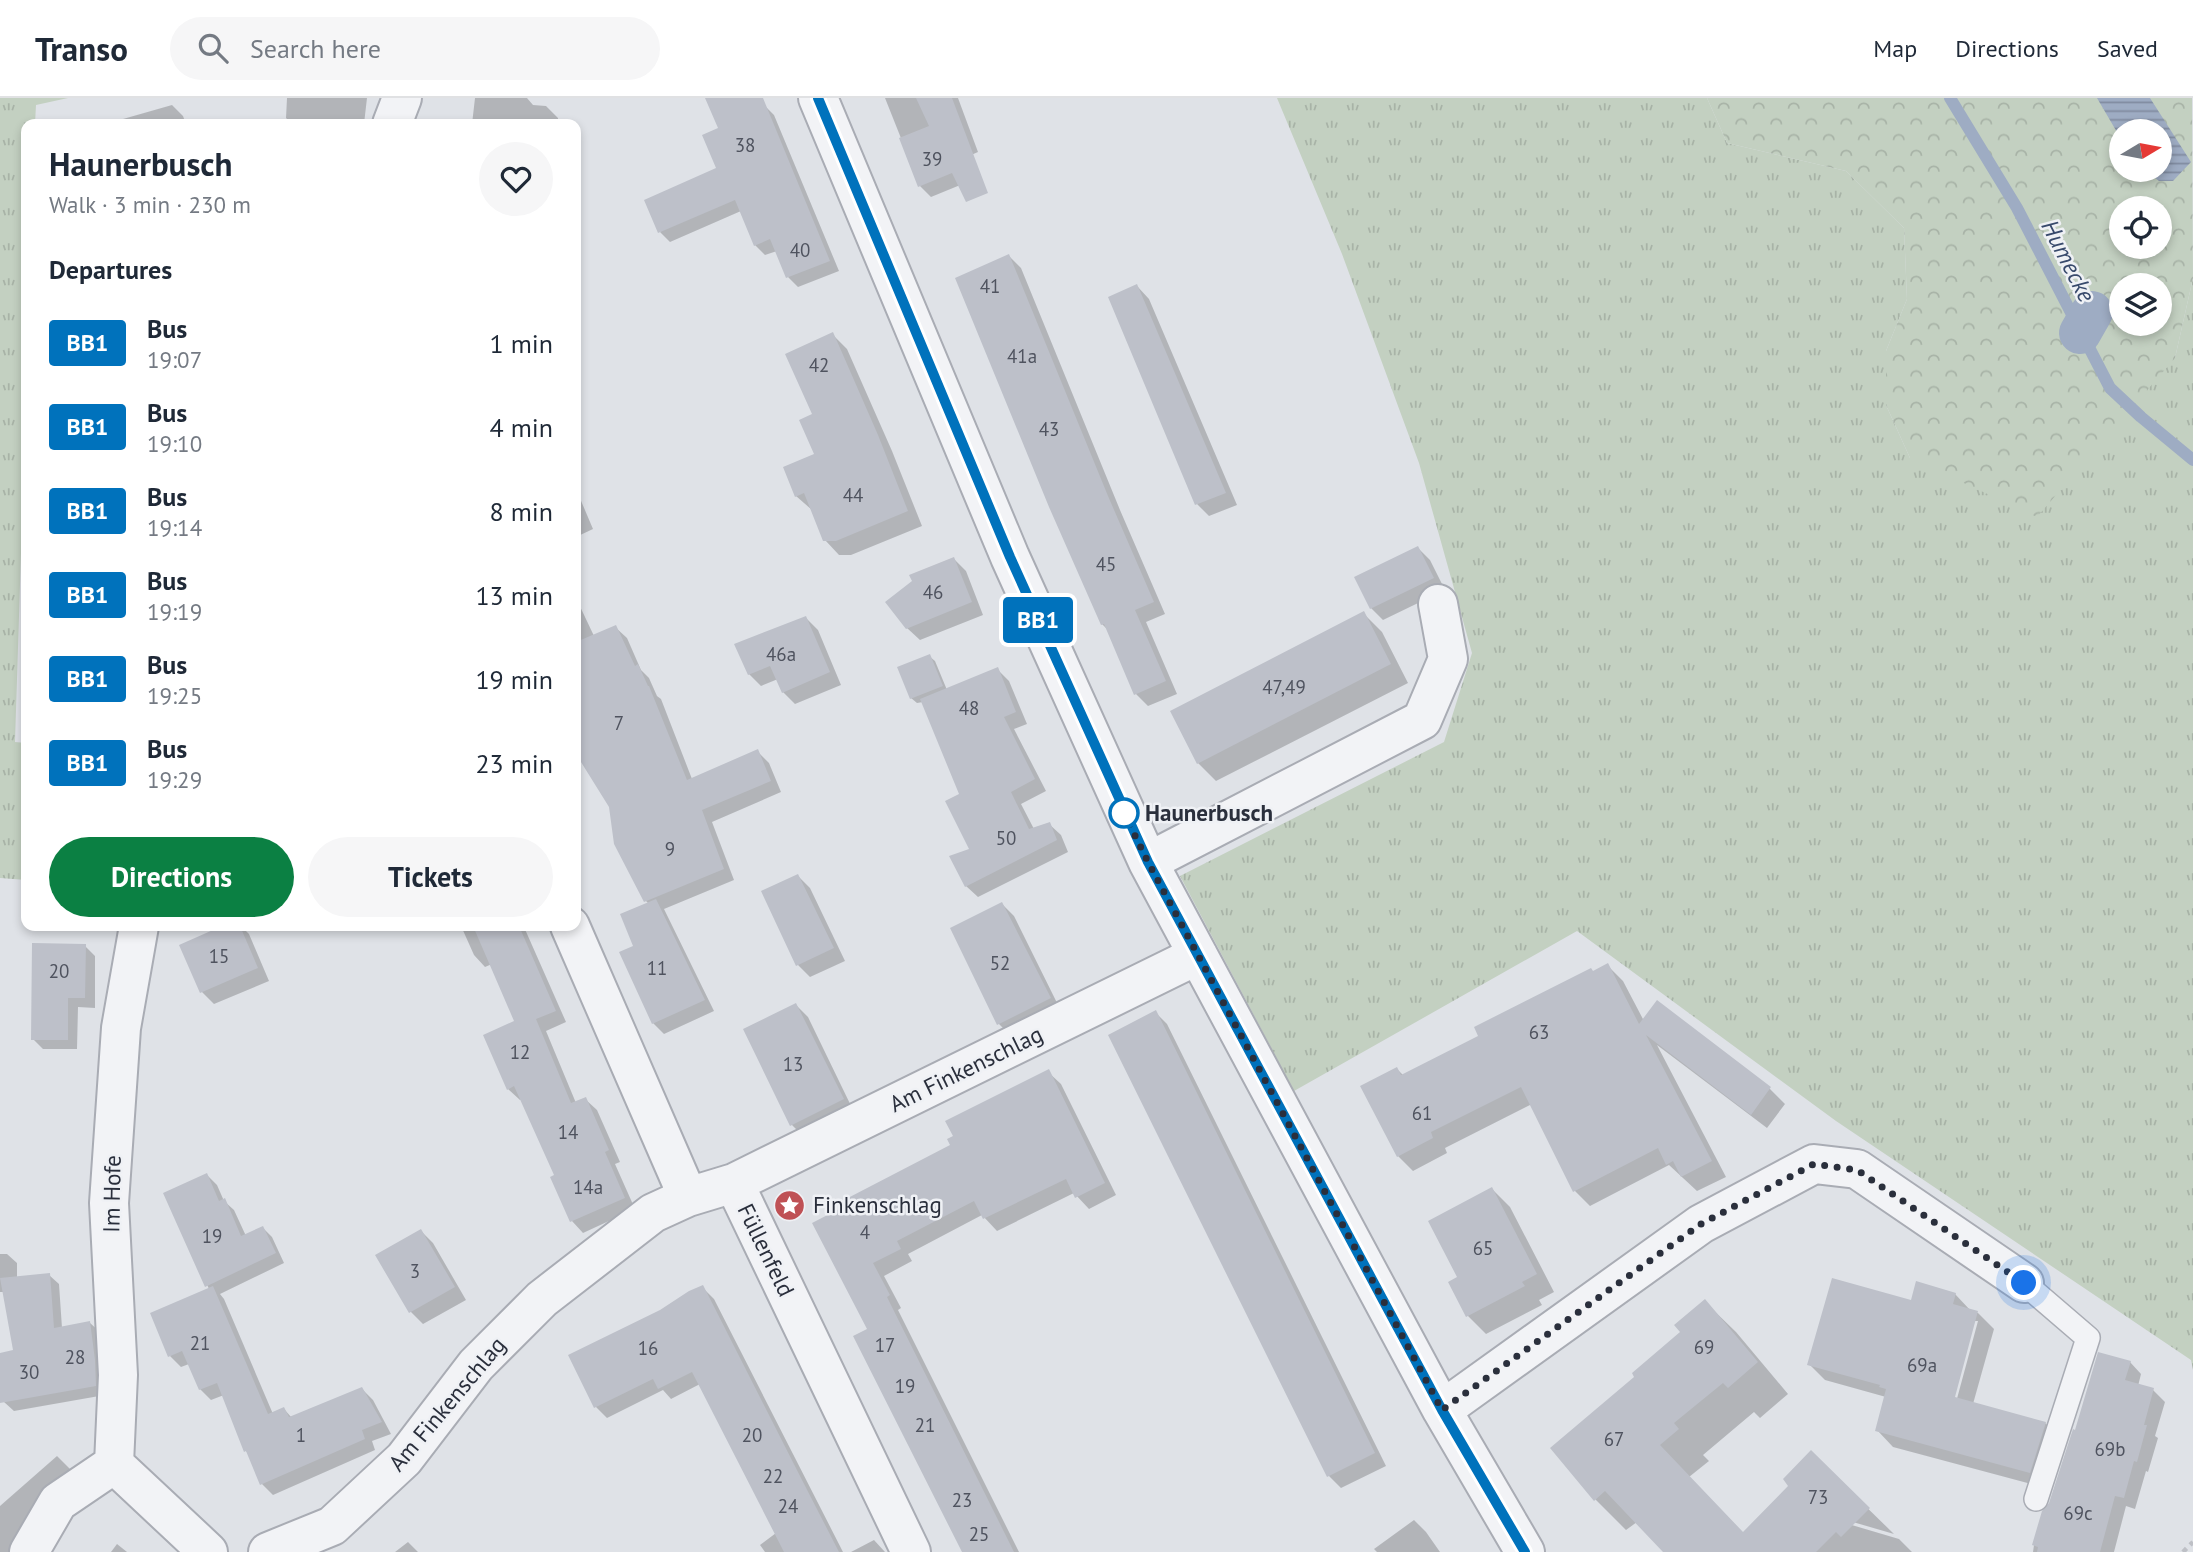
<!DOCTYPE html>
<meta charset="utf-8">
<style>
body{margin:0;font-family:"PT Sans",sans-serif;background:#f6f6f7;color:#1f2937;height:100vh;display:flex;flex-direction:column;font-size:26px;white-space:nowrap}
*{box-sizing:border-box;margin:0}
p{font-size:23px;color:#747a83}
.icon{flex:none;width:38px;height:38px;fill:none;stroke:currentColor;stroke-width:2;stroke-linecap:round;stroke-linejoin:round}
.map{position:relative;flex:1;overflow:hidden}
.side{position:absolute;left:21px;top:21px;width:560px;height:812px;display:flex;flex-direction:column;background:#fff;border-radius:14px;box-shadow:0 4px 10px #0003}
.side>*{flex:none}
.badge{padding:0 14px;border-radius:5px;font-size:24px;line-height:46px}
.needle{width:46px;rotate:80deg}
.buttons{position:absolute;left:2109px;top:21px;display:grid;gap:14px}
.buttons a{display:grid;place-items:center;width:63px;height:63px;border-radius:50%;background:#fff;box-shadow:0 4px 10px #0003;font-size:35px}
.you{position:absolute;width:35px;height:35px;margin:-18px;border:5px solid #fff;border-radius:50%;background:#1a73e8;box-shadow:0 0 0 10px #1a73e833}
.map>.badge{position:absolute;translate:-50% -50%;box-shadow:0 0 0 4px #fff}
h2{padding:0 28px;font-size:26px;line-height:63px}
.round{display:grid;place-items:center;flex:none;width:74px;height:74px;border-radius:37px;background:#f6f6f7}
.summary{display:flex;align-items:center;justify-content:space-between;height:119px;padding:0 28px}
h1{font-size:33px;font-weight:800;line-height:52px}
.primary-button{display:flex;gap:14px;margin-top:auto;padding:14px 28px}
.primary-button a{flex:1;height:80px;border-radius:42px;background:#0b8043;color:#fff;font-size:28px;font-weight:800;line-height:80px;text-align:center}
.primary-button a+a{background:#f6f6f7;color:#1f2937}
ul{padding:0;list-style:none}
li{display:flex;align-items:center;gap:21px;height:84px;padding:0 28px}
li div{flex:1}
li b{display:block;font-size:26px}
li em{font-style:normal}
li .badge{min-width:77px;font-weight:700;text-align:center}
header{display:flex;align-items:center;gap:42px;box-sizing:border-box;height:98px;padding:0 35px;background:#fff;border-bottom:2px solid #e0e1e3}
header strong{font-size:33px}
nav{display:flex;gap:38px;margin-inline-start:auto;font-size:24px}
.search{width:490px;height:63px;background:#f6f6f7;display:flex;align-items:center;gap:18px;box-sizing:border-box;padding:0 24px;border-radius:38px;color:#747a83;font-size:26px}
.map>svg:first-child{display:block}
</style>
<header>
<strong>Transo</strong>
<div class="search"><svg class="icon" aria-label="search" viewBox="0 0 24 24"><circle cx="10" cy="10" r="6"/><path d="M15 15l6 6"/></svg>Search here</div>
<nav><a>Map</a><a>Directions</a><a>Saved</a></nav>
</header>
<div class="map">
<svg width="2193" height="1454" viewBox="0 0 2193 1454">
<defs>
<pattern id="grass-tufts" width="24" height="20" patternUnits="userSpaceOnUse" patternTransform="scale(1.75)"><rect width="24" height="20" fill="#c3d0c1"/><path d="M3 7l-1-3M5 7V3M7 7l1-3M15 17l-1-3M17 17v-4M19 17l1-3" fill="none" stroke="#a8b3a7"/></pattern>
<pattern id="forest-crowns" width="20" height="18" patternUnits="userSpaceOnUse" patternTransform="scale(1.75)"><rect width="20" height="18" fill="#c3d0c1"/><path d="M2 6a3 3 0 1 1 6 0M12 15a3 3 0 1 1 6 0" fill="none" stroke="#a8b3a7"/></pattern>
<pattern id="water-rules" width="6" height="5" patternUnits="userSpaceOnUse" patternTransform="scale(1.75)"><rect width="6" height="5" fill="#9eacc3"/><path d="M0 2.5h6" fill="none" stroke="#818ca0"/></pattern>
</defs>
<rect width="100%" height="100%" fill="#dfe2e7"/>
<path fill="url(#grass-tufts)" d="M0,0H68L36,7L35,26H26V298L15,644L26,645V782L0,780Z
M1277,0H1707L1727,45L1846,73L1904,130L1907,201L1886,253V307L1910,360L2175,260L2193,180V1272L2191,1262L1836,1023L1577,833L1294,993L1180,778L1444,644L1472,555L1419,365L1342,156Z"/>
<path fill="url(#forest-crowns)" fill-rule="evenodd" d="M1707,0H2192L2193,180L2175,260L2037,419L1910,360L1886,307V253L1907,201L1904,130L1846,73L1727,45ZM2121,33H2160V72H2121ZM2121,110H2160V149H2121ZM2121,187H2160V226H2121Z"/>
<path fill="url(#water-rules)" d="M2097,0H2150L2191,64L2173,83H2159L2145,72H2160V33H2121V41Z"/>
<path fill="#0003" fill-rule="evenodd" d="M287,0H367L364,26H292L286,20Z
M475,0H527L533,7L546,8L558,20V26H472Z
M719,0H762L764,7L774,17L839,173L798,189L788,179L777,153L765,157L755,147L741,113L670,144L660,134L719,71Z
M885,0H958L978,54L962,61L970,83L931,99L920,88Z
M172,7L183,18L186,26H117L116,23Z
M1009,158L1021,170L1120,412L1165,516L1146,524L1177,596L1148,608L1136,596L1109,533L1102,526Z
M1137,188L1149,201L1237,407L1209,418L1197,406Z
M833,237L847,251L892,353L922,428L851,457H839L825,442L812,412L796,398L817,357Z
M576,391L593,431L576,439Z
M1418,450L1430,462L1445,492L1383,522L1371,510Z
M954,461L966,473L983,517L920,542L907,530Z
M576,500L594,538L615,529L627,540L641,572L649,580L657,598L661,601L692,681L758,654L769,665L781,694L712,724L734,782L664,811L714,913L664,936L653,925L636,849L649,806L646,803L610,708L578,656L576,642Z
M1364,516L1382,534L1408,585L1216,683L1198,665Z
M806,520L818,532L841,587L795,606L783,594L778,581L761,588L749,576Z
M929,558L935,563L947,592L997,571L1009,583L1027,626L1014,631L1046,693L1021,706L1034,731L1049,726L1061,737L1068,754L978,799L966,788L971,752L961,697L923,604L917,605L911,600Z
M798,778L810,790L845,863L810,879L798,867Z
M1002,806L1014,818L1061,913L1011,938L999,926Z
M227,828H241L249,836L269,883L214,906L202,894L182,847Z
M461,828L524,829L566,924L546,933L576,1005L585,1001L597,1012L620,1064L615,1066L635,1111L583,1135L572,1123L552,1080L556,1078L522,1001L520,1002L508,991L516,924L492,866L485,869L474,857Z
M85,848L95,858V910L78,909L77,951H43L33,941Z
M1608,868L1623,883L1644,923L1658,905L1770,991L1785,1006L1767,1030L1657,947L1726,1079L1697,1093L1669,1067L1590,1108L1575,1093L1532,1006L1445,1050L1447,1055L1413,1073L1398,1058L1397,971L1404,978L1481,938Z
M796,907L808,919L854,1014L804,1039L792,1027Z
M1155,914L1167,926L1386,1368L1341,1390L1329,1378Z
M1048,974L1061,986L1116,1097L1089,1111L1074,1095L997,1133L982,1117L908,1156L912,1163L884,1178L901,1210L898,1212L1019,1454H964L869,1231L815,1126L953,1047Z
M207,1077L217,1087L224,1103L234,1112L246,1138L263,1130L272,1139L284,1165L220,1196L224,1201L273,1316L284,1311L292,1320L362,1291L373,1302L391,1336L372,1343L375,1352L273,1397L262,1386L250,1357L246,1353L224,1297L211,1302L200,1291L189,1266L181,1269L170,1258L209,1191L166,1095Z
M1492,1091L1510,1109L1554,1194L1539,1202L1542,1207L1486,1236L1468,1218L1459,1180Z
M421,1133L433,1145L466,1202L423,1226L411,1214L378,1158Z
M0,1156H7L17,1165V1180L49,1177L59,1186L62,1230L90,1225L100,1234L105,1297L14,1313L4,1304L0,1279V1256L15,1254L4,1194H0Z
M703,1190L714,1201L843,1454H765L760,1447L776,1435L700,1286L671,1301L663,1292L607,1320L596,1309L570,1258L660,1214Z
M1955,1196L1971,1213L1978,1215L1994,1231L1973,1306L2045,1325L2062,1341L2046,1390L1893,1349L1877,1332L1886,1299L1825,1282L1809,1266L1912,1204ZM1974,1223H1978L1955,1308L1951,1307Z
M1705,1204L1736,1234L1788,1296L1760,1320L1754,1314L1703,1357L1709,1363L1689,1379L1744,1436L1791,1388L1811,1355L1894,1436L1846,1422L1845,1425L1899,1441L1912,1454H1666L1637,1424L1626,1432L1596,1402L1552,1351L1637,1279L1683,1234Z
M2130,1264L2141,1276L2138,1288L2153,1292L2165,1304L2155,1338L2158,1340L2148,1374L2146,1373L2135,1411L2126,1408L2114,1454H2033L2034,1447L2051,1406Z
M57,1358L87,1388L38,1454H0V1408Z
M1414,1422L1426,1434L1440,1454H1377L1374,1451Z
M874,1442L885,1454H851Z
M408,1444L418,1454H395Z
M117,1446L127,1454H111Z"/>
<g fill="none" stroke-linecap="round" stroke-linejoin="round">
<path stroke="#9eacc3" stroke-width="12" d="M1950,0L2017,110L2110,290L2141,319L2193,362"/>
<path stroke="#9eacc3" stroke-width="42" d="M2080,235L2092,214"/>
</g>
<path fill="#bdc0c9" d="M705,0H763L830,163L786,180L770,141L754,148L735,102L658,135L644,102L716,70L702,37L718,30Z
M916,0H952L988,95L966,104L952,75L918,89L899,40L929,28Z
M1009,156L1108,398L1154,504L1135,512L1166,583L1134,597L1104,526L1101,527L1049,409L955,180Z
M1137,186L1226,395L1195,407L1108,199Z
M833,234L878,337L908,413L836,443H823L804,395L795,399L783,369L814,356L799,322L812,316L785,256Z
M1418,448L1434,480L1370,511L1354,479Z
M954,459L972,504L906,531L885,504L912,483L909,477Z
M1364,513L1391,566L1197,666L1170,613Z
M806,518L830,574L782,595L770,568L748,577L734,546Z
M616,527L635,568L638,566L648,588H649L687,682L758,651L771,683L702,712L724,771L644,804L614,746L609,709L576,656V544Z
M930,556L943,588L910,601L897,569Z
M998,569L1016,614L1004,619L1035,681L1011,694L1029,731L1050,724L1057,742L965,789L949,758L969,751L945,703L959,696L920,601Z
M798,776L834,850L796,868L761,793Z
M656,801L705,902L652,926L619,854L633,848L620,816Z
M1002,804L1051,900L997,927L950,830Z
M222,828H240L258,870L200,895L179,847Z
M473,828H519L556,913L536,921L571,1005L586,999L609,1052L605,1054L625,1100L570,1124L550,1079L554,1077L514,988L507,992L483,937L514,923Z
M32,845L86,846L85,900H68V942H31Z
M1608,865L1639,926L1657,902L1771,989L1751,1017L1646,937L1712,1063L1681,1079L1673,1063L1666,1067L1658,1050L1573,1094L1521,989L1431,1034L1433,1040L1397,1059L1360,988L1397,969L1401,977L1478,938L1474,929L1591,870L1593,873Z
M796,905L844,1001L790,1028L743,931Z
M1156,912L1375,1355L1327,1379L1108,937Z
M1049,971L1105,1085L1075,1100L1066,1081L983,1121L974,1103L897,1143L901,1151L873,1165L890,1197L887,1199L1014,1454H962L853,1238L867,1231L812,1125L847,1107L844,1102L950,1047L947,1041L953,1038L945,1023Z
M207,1075L219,1103L225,1100L241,1138L263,1128L276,1155L205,1189L163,1095Z
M1492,1089L1537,1176L1522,1184L1525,1188L1466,1219L1448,1184L1457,1179L1428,1123Z
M421,1131L455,1189L409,1215L375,1157Z
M50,1175L54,1230L90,1223L95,1262L96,1288L0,1305V1255L13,1252L0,1180Z
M1832,1180L1911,1202L1916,1183L1956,1195L1953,1206L1978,1213L1955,1299L2046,1324L2030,1375L1875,1333L1886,1291L1879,1289L1880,1287L1807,1267Z
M703,1187L802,1382L839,1454H784L692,1274L658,1291L653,1281L594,1310L568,1257L660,1212L689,1193Z
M213,1188L268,1316L284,1309L289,1319L362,1289L382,1324L362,1332L365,1341L260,1387L246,1353L244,1354L217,1285L199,1292L182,1253L168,1259L150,1215Z
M1705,1201L1758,1264L1728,1290L1723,1285L1674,1325L1679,1331L1660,1347L1743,1434L1788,1388L1783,1381L1811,1352L1870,1410L1841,1439L1836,1434L1816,1454H1663L1605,1393L1594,1403L1550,1350L1634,1279L1632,1275L1680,1234L1674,1227Z
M2098,1254L2131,1263L2125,1282L2154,1290L2144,1327H2147L2137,1364L2134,1363L2124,1400L2115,1398L2100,1454H2037L2038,1449L2032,1447L2042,1413L2049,1405L2073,1331L2075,1332Z"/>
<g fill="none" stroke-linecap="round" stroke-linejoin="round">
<defs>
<path id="lane" d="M2024,1185L2088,1240L2036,1401"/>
<path id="street" d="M818,0L1010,459L1148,764L1442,1312L1525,1454
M392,26L402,0
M1148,764L1422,622L1448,561L1438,506
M570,828L688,1099L734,1085L1198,857
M734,1085L911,1454
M1442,1312L1701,1126L1814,1066L1857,1071L2024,1185
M114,1366L208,1454
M29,1454L58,1404L114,1366L118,1277L109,1105L121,930L139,828
M268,1454L332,1428L404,1361L476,1267L542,1201L653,1115L688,1099"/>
</defs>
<use href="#lane" stroke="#a9acb4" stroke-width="26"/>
<use href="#street" stroke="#a9acb4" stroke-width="42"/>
<path stroke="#bec0c6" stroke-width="4.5" stroke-dasharray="5 5" stroke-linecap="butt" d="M2183,1454L2193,1444"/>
<use href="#lane" stroke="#f2f3f6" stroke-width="23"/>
<use href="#street" stroke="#f2f3f6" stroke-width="38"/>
</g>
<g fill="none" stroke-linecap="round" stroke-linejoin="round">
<defs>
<path id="line" d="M818,0L1010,459L1148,764L1442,1312L1525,1454"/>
</defs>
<use href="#line" stroke="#fff" stroke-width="16"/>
<use href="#line" stroke="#0072bc" stroke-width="10"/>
<path stroke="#2a2f3c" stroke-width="7" stroke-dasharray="0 12.6" d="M1124,715L1148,764L1442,1312L1701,1126L1814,1066L1857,1072L2024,1185"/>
</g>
<defs>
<symbol id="sight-disc" viewBox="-11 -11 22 22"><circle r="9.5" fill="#bf5155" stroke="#eff1f5"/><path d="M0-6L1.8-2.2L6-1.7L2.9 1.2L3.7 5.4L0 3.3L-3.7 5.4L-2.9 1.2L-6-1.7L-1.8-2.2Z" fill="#fff"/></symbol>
</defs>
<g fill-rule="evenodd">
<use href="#sight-disc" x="772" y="1090" width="35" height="35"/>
</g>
<circle fill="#fff" stroke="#0072bc" stroke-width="3.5" cx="1124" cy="715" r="14"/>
<g text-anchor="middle" stroke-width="5" stroke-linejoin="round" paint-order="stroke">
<g font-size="19" fill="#4f535f">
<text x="745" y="54">38</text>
<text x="932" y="68">39</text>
<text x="800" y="159">40</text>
<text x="990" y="195">41</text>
<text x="1022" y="265">41a</text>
<text x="819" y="274">42</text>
<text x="1049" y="338">43</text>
<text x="853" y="404">44</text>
<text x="1106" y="473">45</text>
<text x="933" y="501">46</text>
<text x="781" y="563">46a</text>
<text x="1284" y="596">47,49</text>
<text x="969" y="617">48</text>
<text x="619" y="632">7</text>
<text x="1006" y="747">50</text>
<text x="670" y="758">9</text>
<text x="219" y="865">15</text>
<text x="1000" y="872">52</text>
<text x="657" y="877">11</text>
<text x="59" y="880">20</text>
<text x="1539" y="941">63</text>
<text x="520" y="961">12</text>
<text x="793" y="973">13</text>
<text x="1422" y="1022">61</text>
<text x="568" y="1041">14</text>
<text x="588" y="1096">14a</text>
<text x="865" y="1141">4</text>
<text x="212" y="1145">19</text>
<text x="1483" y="1157">65</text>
<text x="415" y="1180">3</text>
<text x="200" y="1252">21</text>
<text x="885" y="1254">17</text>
<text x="1704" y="1256">69</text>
<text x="648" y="1257">16</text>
<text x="75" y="1266">28</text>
<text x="1922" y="1274">69a</text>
<text x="29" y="1281">30</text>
<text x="905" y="1295">19</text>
<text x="925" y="1334">21</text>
<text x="301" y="1344">1</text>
<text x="752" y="1344">20</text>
<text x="1614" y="1348">67</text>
<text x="2110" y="1358">69b</text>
<text x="773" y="1385">22</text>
<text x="1818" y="1406">73</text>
<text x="962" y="1409">23</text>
<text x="788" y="1415">24</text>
<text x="2078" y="1422">69c</text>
<text x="979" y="1443">25</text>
</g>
<g font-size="23" font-weight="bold" fill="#2a2f3c" stroke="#eff1f5" text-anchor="start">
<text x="1145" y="723">Haunerbusch</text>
</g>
<g font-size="23" fill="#2a2f3c" stroke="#eff1f5">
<text transform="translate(966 971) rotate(-26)" y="8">Am Finkenschlag</text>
<text transform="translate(112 1096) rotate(-89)" y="8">Im Hofe</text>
<text transform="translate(766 1152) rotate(64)" y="8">Füllenfeld</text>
<text transform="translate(447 1306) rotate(-50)" y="8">Am Finkenschlag</text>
</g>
<g font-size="23" fill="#2a2f3c" stroke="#eff1f5" text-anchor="start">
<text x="813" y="1115">Finkenschlag</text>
</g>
<g font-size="24" font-style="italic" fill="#384a6c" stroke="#eff1f5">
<text transform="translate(2068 163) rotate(63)" y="8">Humecke</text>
</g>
</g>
</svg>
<div class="buttons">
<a><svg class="needle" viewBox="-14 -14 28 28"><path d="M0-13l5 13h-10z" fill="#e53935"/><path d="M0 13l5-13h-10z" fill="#747a83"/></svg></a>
<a><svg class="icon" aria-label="locate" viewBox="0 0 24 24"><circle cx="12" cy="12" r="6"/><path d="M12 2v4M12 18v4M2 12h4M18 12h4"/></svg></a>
<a><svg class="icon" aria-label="layers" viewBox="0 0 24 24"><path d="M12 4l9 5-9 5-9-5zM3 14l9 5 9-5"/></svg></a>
</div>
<div class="you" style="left:2024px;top:1185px"></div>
<b class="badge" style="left:1038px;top:522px;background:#0072bc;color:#fff">BB1</b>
<section class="side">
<div class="summary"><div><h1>Haunerbusch</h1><p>Walk · 3 min · 230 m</p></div><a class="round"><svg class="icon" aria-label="heart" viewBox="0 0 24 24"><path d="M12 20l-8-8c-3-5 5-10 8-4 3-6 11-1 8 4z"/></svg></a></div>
<h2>Departures</h2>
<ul>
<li><span class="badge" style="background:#0072bc;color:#fff">BB1</span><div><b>Bus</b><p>19:07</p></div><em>1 min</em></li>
<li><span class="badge" style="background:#0072bc;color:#fff">BB1</span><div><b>Bus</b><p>19:10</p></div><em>4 min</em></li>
<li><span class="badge" style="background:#0072bc;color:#fff">BB1</span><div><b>Bus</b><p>19:14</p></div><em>8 min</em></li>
<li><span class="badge" style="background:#0072bc;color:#fff">BB1</span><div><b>Bus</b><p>19:19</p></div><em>13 min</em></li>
<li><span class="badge" style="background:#0072bc;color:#fff">BB1</span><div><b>Bus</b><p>19:25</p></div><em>19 min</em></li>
<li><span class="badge" style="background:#0072bc;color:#fff">BB1</span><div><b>Bus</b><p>19:29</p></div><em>23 min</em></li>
</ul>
<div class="primary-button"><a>Directions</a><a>Tickets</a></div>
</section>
</div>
